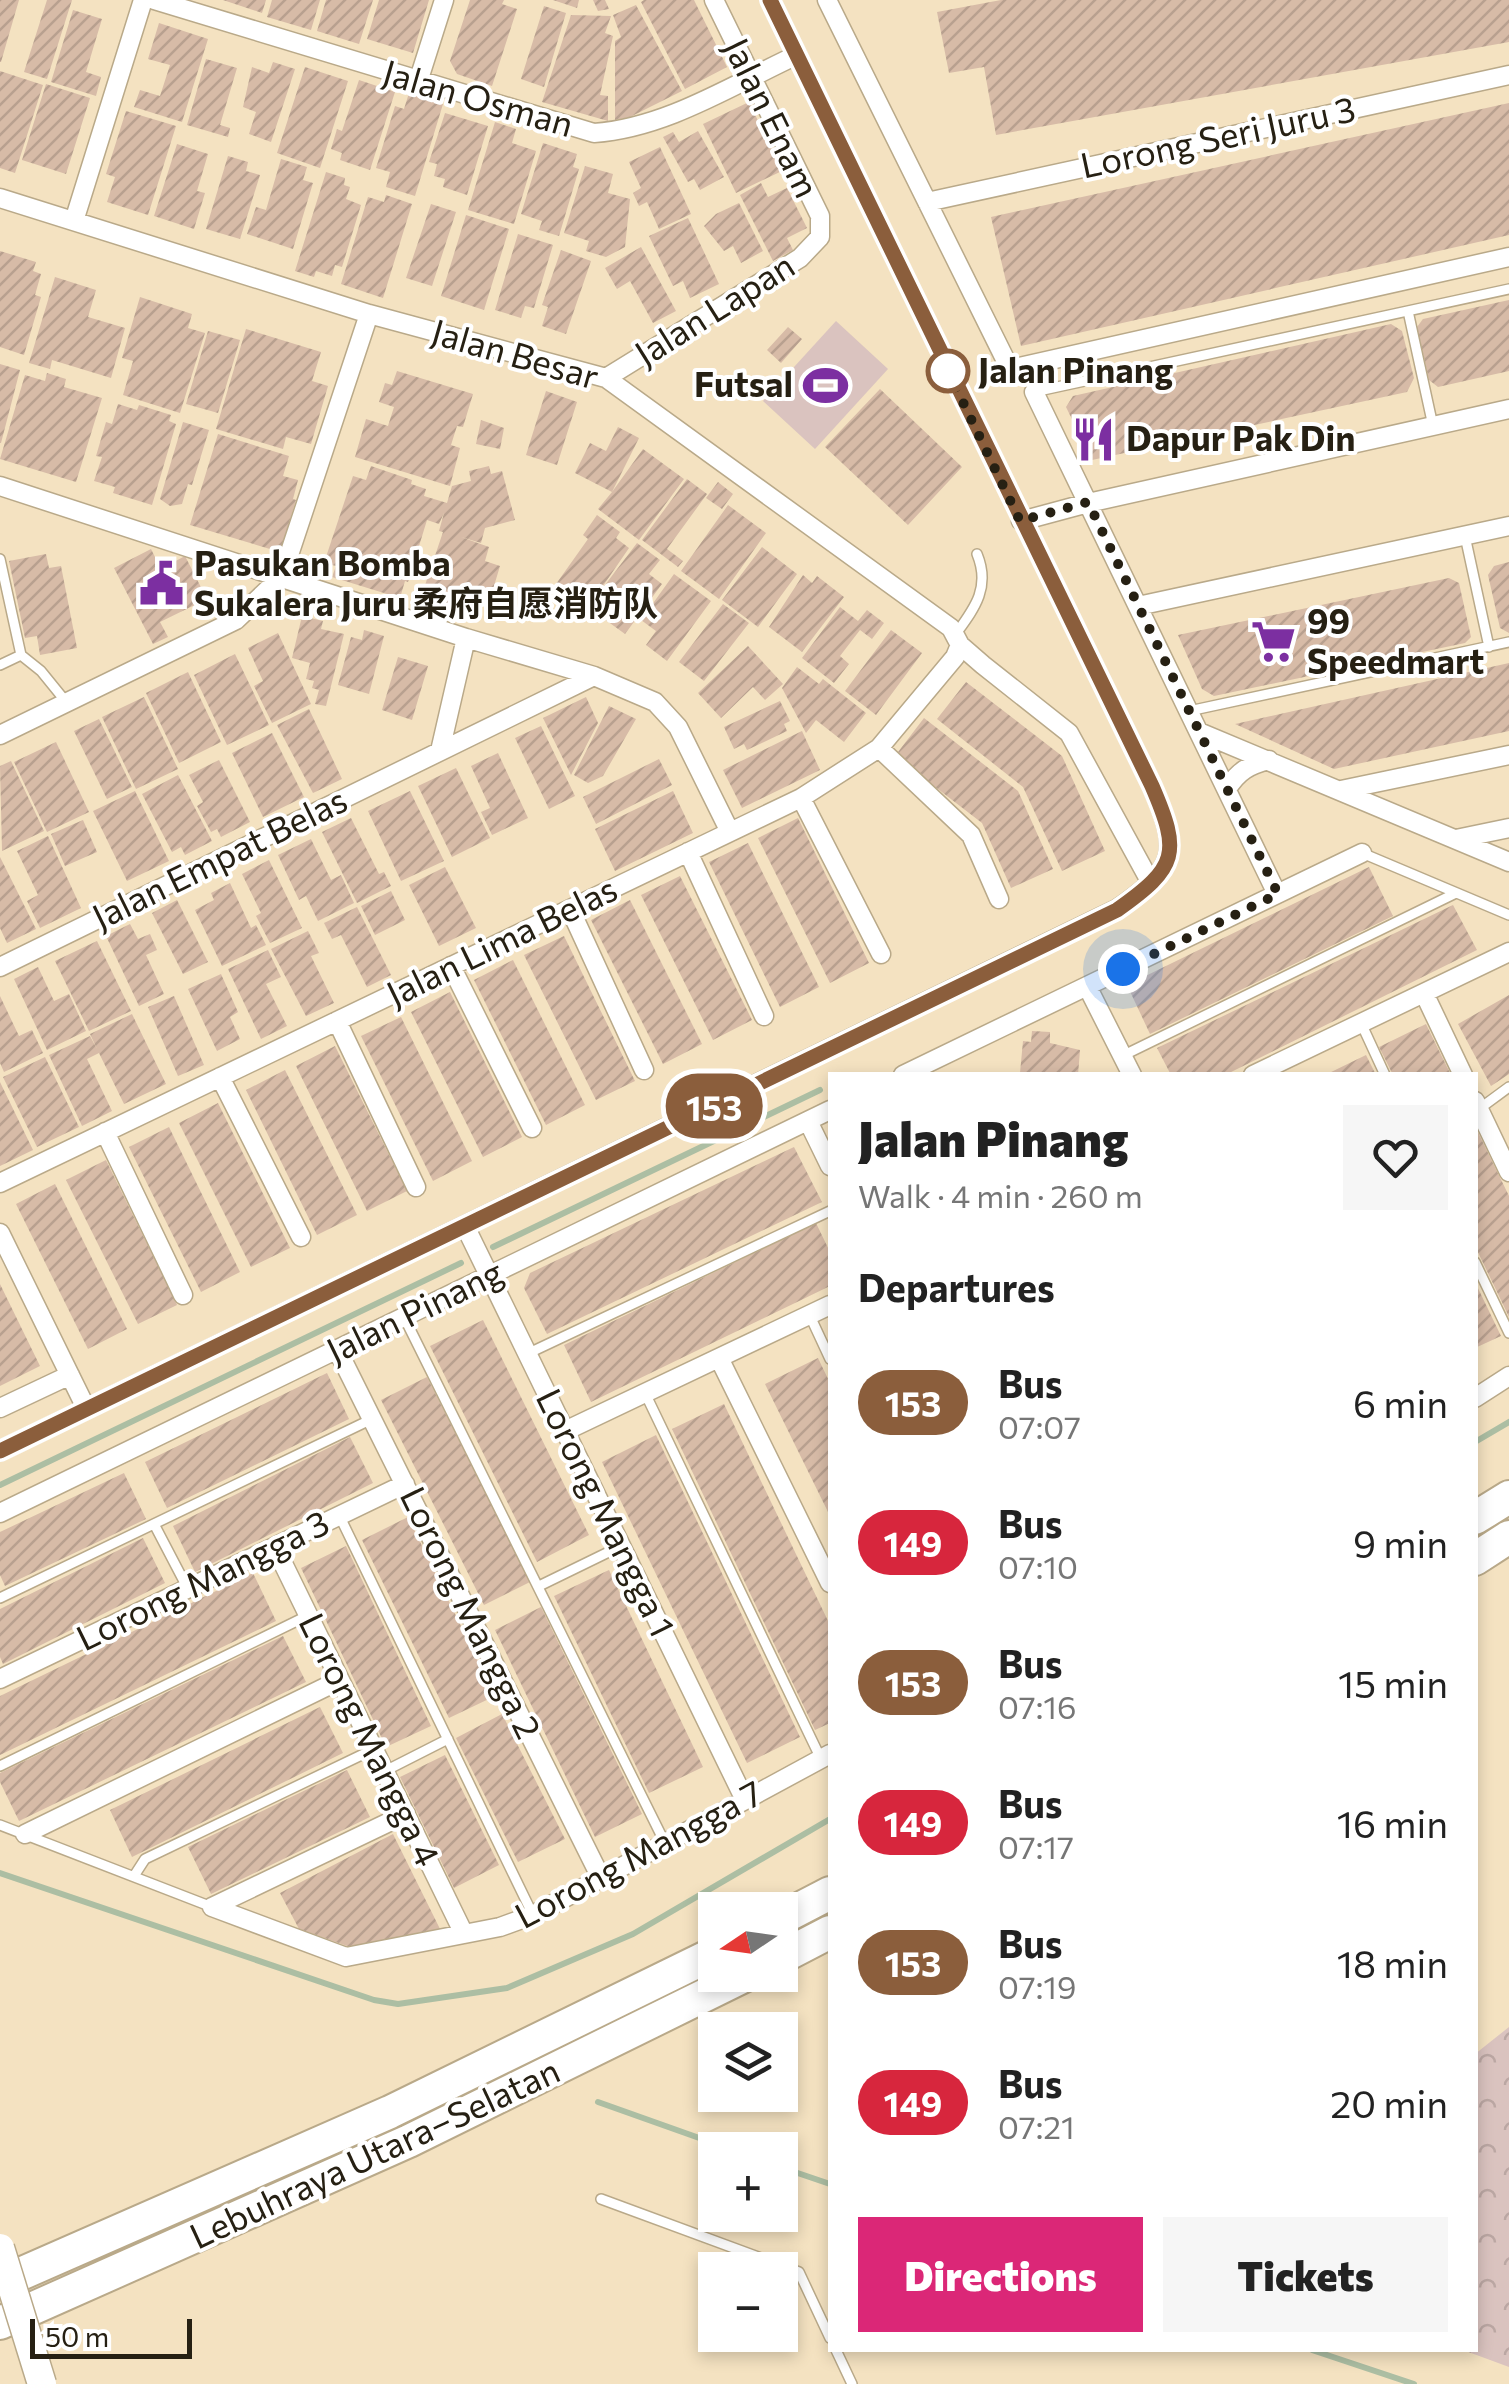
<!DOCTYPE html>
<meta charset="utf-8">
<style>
body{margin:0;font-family:Commissioner,"Noto Sans SC",sans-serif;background:#f6f6f6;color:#222;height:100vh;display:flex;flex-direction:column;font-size:38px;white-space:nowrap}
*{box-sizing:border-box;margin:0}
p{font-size:32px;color:#767676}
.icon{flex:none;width:55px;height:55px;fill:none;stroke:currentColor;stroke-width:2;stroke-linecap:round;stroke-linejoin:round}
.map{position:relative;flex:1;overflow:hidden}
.sheet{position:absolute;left:828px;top:1072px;width:650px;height:1280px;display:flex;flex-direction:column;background:#fff;border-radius:0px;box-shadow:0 5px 15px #0003}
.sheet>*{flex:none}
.badge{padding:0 20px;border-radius:32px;font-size:35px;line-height:65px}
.needle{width:65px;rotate:257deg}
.buttons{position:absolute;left:698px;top:1892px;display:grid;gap:20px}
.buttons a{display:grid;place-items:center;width:100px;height:100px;border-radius:0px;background:#fff;box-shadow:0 5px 15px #0003;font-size:50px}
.scale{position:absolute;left:30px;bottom:25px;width:162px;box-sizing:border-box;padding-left:10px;border:5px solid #262013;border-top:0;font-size:28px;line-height:35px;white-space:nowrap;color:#262013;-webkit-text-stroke:8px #fff;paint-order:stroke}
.you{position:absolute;width:50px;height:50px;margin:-25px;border:8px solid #fff;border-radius:50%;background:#1a73e8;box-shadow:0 0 0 15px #1a73e833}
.map>.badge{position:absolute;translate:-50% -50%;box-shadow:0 0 0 5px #fff}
h2{padding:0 30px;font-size:38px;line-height:90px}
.round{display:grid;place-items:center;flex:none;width:105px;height:105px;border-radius:0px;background:#f6f6f6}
.summary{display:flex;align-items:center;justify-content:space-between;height:170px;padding:0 30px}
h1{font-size:48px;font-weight:800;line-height:75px}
.button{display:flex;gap:20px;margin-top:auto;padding:20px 30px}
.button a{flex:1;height:115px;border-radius:0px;background:#db2777;color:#fff;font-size:40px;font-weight:800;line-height:115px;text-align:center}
.button a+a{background:#f6f6f6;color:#222}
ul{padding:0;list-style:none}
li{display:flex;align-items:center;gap:30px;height:140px;padding:0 30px}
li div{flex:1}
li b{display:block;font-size:38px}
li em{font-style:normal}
li .badge{min-width:110px;font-weight:700;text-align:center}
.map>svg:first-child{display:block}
</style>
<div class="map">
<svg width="1509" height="2384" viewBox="0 0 1509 2384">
<defs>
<pattern id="forest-crowns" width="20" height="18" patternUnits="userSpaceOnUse" patternTransform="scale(2.5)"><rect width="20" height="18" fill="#dac3bf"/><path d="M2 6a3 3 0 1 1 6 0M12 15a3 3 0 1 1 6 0" fill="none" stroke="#bba7a3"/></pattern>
<pattern id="building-hatch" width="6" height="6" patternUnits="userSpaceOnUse" patternTransform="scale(2.5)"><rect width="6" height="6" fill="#d7bba7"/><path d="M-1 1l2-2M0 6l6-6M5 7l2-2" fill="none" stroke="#b8a08f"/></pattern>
</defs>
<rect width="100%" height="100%" fill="#f4e2c1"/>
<path fill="url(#forest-crowns)" d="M1509,2027V2367L1463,2350H1475V2054Z"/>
<path fill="#dac3bf" d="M836,321L888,369L815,449L763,401Z"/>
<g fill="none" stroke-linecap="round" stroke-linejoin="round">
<path stroke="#acbea3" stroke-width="6" d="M493,1247L820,1090
M1475,1442L1509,1422
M0,1485L461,1263
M0,1873L374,2000L398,2004L507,1988L633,1934L830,1819
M598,2102L733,2150
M780,2167L830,2184
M1312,2350L1414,2384"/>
</g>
<path fill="url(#building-hatch)" d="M0,0H19L1,62H0Z
M47,0H72L47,79L24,72Z
M223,0H266L262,13Z
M272,0H320L311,30L267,17Z
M326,0H373L359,44L317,31Z
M379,0H429L413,53L367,39Z
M470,0H504L502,4L517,9L492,86L457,74L450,61Z
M553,0H579L577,8Z
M593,0H605L609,9L598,11Z
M644,0H694L727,67L685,89L641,2Z
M1001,0H1509V42L996,135L984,67L949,73L937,12Z
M636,5L682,91L630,117L615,120V41L621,37L613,15Z
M544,6L566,13L544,87L521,79Z
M73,10L102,19L86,72L101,77L96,96L51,82Z
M571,15L611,16L605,33L613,36L600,95L608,96V121L542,102Z
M159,23L208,39L182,122L134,107L140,90L160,96L170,65L148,59Z
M206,59L237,68L220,125L230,128L228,137L187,125Z
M273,62L295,69L271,142L249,134L256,112L243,107L252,67L269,73Z
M305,67L348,81L320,168L277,153Z
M0,71L43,85L15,173L0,168Z
M359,80L395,92L370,170L340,160L342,153L331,149L337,129L342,131Z
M46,84L90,98L66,174L22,160Z
M409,93L443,104L415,196L386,187L390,172L376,168L395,106L404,109Z
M749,102L782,171L736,193L703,124Z
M1509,103V235L1021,346L991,217Z
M126,111L176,126L148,215L107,202L115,177L106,174Z
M445,113L488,126L467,195L443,187L445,179L434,176L437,164L429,162Z
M495,122L516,129L512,143L536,151L514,224L468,210Z
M698,131L724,177L700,190L694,179L688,182L663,137L673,132L679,142Z
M543,143L577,154L573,167L579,169L559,236L539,230L542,221L521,214Z
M177,144L208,154L197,191L205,193L194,229L154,216Z
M660,147L691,214L659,229L647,202L639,206L633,193L641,188L629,162Z
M228,156L248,162L246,171L260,175L240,239L206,229Z
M281,159L307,167L303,180L313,183L293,249L247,234L256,207L266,210Z
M585,166L613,174L608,193L630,199L625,247L606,257L586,251L589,241L564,233Z
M326,172L345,178L344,185L350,187L346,199L361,205L342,267L335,265L332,276L316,271L314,277L295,271Z
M761,183L768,197L787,188L807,228L787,238L793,250L773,261L740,195Z
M386,195L412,204L383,298L341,284L368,197L384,202Z
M739,203L763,251L741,263L733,246L724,251L704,226L716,214Z
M431,204L456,212L432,286L406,278Z
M466,215L509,229L484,310L441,296Z
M688,218L719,284L690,298L683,281L673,286L649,236Z
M518,234L553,245L534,308L525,306L521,318L495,310Z
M641,247L676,311L653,323L630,281L617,289L605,268Z
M561,250L591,261L566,334L542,326L548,307L542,305Z
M0,251L36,262L33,271L41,274L35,295L41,297L24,355L0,347Z
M55,277L96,290L88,317L125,328L111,378L52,360L50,369L29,363Z
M140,297L192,314L188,328L205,333L180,413L123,395L133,361L122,358Z
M1509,300V371L1438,387L1429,380L1417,327L1423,319Z
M1391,324L1402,331L1414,378L1407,392L1092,460L1066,407L1073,396Z
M788,327L802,339L781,363L767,350Z
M246,329L321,352L312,381L328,386L311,444L286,437L283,449L216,429Z
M208,331L240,340L218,413L186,404Z
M0,364L20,370L1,443H0Z
M397,371L473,394L463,427L457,426L451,445L460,448L450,486L355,457L366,419L388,426L394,407L379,402L385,383L392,385Z
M47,373L66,379L64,387L102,398L76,482L0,459L25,375L45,381Z
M880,389L962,467L908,525L825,447Z
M546,391L577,402L557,465L526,455Z
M118,404L137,410L139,405L171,415L169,421L176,424L152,505L113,493L115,487L94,481L102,457L96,456L106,422L112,424Z
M481,420L504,428L500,449L476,444Z
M183,422L209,430L192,485L188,484L182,504L170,506L160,499Z
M618,427L639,438L612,492L643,449L684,479L639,540L598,509L612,492L575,473L590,443L606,451Z
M218,434L289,456L283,476L298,480L293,499L296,500L280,552L190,525Z
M371,466L412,480L411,484L426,489L424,496L447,503L452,486L471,481L469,471L489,466L491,474L502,471L515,520L485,528L481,543L461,537L489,547L485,561L500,566L491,596L472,590L463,618L419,603L443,532L439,531L444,513L439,524L427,520L408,582L405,581L400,598L332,577L336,566L324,563L353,476L366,480Z
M687,479L707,494L667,549L683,561L678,567L642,540Z
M718,482L733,494L722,509L706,498Z
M728,505L766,533L719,599L681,571Z
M597,515L620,532L616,538L629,548L592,602L637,543L660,560L649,574L662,584L625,634L556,584L588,539L583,535Z
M762,547L797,574L758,627L722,600Z
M151,549L161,569L185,556L207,599L160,622L168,637L153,644L114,568Z
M46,554L49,568L61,566L77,648L40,655L37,636L25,638L9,561Z
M1509,562V633L1500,628L1488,575L1494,566Z
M674,574L711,601L667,661L646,645L656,631L641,620Z
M803,575L812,583L817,576L844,597L802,652L769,627Z
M1449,578L1459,583L1471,637L1465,643L1214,696L1202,689L1178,635Z
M723,604L749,623L704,681L679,662Z
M840,607L858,621L867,610L884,623L872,639L860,630L840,656L849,664L834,683L802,658Z
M302,616L323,621L321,629L344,634L326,706L315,704L319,690L312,688L314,681L306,679L310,663L292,658Z
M364,630L384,636L369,694L338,685L351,637L362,640Z
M891,630L922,653L876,715L845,691Z
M278,633L311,704L272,723L254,686L263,681L248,648Z
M748,646L783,684L765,700L753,687L721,718L698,693Z
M235,654L269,725L227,745L194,675Z
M398,657L428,666L412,720L382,710Z
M1509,663V731L1334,769L1235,724Z
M797,667L819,684L823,679L866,713L844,742L816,720L806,733L782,688Z
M188,672L221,742L179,763L146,693Z
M966,682L1062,756L1105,851L1062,871L1023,787L937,719Z
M144,697L178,769L136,789L102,717Z
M586,697L598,723L571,775L543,718Z
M780,701L790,721L784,724L787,731L747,750L744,744L734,749L724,727Z
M609,706L636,719L603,776L588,783L574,775Z
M309,709L342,779L313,793L277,725Z
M924,718L1018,791L1053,869L1011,888L982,823L895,756Z
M99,719L132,787L107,799L74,731Z
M541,726L575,796L549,809L515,738Z
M802,731L820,770L742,808L723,770Z
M272,733L304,797L263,817L232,753Z
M56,742L89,812L47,832L14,762Z
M498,753L528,818L492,835L481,812L490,808L471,766Z
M659,759L672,785L596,824L583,797Z
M219,760L250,822L221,837L217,829L211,832L197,806L203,802L189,775Z
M11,761L44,831L2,851L0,766Z
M456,768L490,838L452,857L418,786Z
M178,775L212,841L185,855L181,847L172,852L142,794Z
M135,791L169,861L127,881L93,811Z
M410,791L444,861L401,881L368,811Z
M673,791L693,833L615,871L595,829Z
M351,818L379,874L384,872L391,886L357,903L322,832Z
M798,818L869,963L830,983L758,838Z
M83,820L97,852L65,866L51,834Z
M48,836L81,908L40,928L27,901L38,895L17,851Z
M311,839L331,880L341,875L354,903L318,921L306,896L299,900L278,855Z
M748,843L819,987L780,1007L709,862Z
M0,857L36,929L7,943L0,928Z
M269,860L302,928L270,943L256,916L261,913L242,874Z
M445,867L476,928L439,946L409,885Z
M1369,867L1393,916L1150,1034L1127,985Z
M680,876L752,1020L713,1040L641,895Z
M230,883L251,928L256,925L266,945L222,966L195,910L214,900L211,893Z
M391,891L405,920L375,935L361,906Z
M177,900L208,962L183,974L152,913Z
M630,900L702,1044L663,1064L591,920Z
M1453,905L1477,950L1225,1075H1171L1157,1048Z
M357,907L391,975L367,987L341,935L332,939L324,923Z
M130,924L138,939L150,934L157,950L146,955L164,994L139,1006L106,936Z
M308,931L319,953L311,956L334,1003L306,1016L271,949Z
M564,936L635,1081L596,1100L524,955Z
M97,941L131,1011L89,1031L55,961Z
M268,950L281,977L266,984L287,1026L261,1039L228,969Z
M513,960L585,1105L546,1125L474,980Z
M38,967L54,1001L69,994L86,1031L47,1050L14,979Z
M221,974L238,1012L230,1017L240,1039L217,1051L188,989Z
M450,992L522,1137L483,1157L411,1012Z
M1509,995V1074L1491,1086L1458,1024Z
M0,996L19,1036L32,1030L43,1053L4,1072L0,1063Z
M174,996L204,1065L178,1076L148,1007Z
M132,1014L166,1084L124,1104L99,1053L87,1059L112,1111L82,1126L49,1055L90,1036L97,1049L90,1034Z
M401,1017L472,1161L433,1181L361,1036Z
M1426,1024L1451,1075H1393L1379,1047Z
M1032,1031L1050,1032V1043L1080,1050L1078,1075L1020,1073L1023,1041L1031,1042Z
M335,1046L407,1191L367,1211L296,1066Z
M1366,1055L1376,1075H1325Z
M45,1057L79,1127L37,1147L3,1077Z
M285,1070L357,1215L317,1235L246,1090Z
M0,1082L33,1150L0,1166Z
M218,1103L290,1248L251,1267L179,1123Z
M1475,1126L1509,1196V1317L1475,1246Z
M169,1127L240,1272L201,1292L129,1147Z
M794,1147L822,1202L547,1334L524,1288L530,1273Z
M106,1160L177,1305L138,1324L66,1180Z
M55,1184L127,1329L88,1349L16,1204Z
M816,1223L830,1252V1286L591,1402L564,1345Z
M1475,1282L1501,1336L1475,1348Z
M0,1284L40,1366L0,1386Z
M483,1320L589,1535L537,1562L430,1346Z
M818,1358L830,1383V1516L765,1384Z
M327,1373L349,1419L167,1508L145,1462Z
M427,1377L530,1582L484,1605L381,1400Z
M724,1404L830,1625V1723L815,1730L672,1429Z
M656,1435L800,1737L747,1763L602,1462Z
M350,1437L373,1483L195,1572L173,1526Z
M124,1473L146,1519L5,1586L0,1575V1532Z
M408,1517L495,1696L449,1718L362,1540Z
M143,1538L165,1583L3,1664L0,1657V1609Z
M346,1546L431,1726L386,1747L301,1568Z
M609,1570L703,1767L649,1793L554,1596Z
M253,1573L276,1621L0,1755V1696Z
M541,1607L642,1814L595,1837L495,1630Z
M283,1636L306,1682L19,1821L0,1782V1773Z
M320,1707L343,1753L132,1857L110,1810Z
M502,1714L565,1839L518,1862L456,1738Z
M445,1755L499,1865L454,1888L400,1777Z
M347,1770L370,1817L211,1894L188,1847Z
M393,1834L441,1931L350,1947L299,1929L280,1893Z"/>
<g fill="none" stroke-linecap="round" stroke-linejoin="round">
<defs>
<path id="lane" d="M1408,311L1433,426
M1034,392L1509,289
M1465,536L1489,647
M0,559L21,655L0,665
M955,635C974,609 991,588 977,554
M21,655L41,671L67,703
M1189,711L1509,642
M1362,853L1509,915
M1361,1023L1385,1075
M1122,1056L1456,893
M1479,1109L1509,1087
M1475,1262L1509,1333
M810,1316L830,1359
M404,1317L665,1843
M529,1353L830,1211
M645,1393L821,1759
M340,1517L533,1915
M154,1524L188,1589
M539,1586L621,1546
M0,1598L372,1419
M0,1766L307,1616
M385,1771L448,1739
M0,1825L212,1907
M134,1876L145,1859L372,1750
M601,2199L799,2272L830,2338
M836,2350L852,2384"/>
<path id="street" d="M154,0L594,133C666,128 732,85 797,55
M827,0L1010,369L1509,257
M418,82L444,0
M0,198L369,314L606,378L951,628L960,645L983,665L1069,733L1151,883
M927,202L1509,75
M74,221L143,0
M606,378L800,258L820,237V216L714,0
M1034,392L1277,894
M0,486L466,638L594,676L655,702L678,727L730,832
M1021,521L1088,503L1509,409
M1138,606L1509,526
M1199,732L1509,862
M0,735L236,620L282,576L369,314
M879,748L971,835L999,899
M440,751L466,638
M1227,789C1238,771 1249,765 1269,760
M1341,790L1509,755
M801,798L881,954
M1456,839L1509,828
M688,852L764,1016
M570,909L644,1070
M451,966L532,1128
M0,967L594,676
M1087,986L1132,1075
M1424,993L1463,1075
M337,1021L416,1187
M903,1075L1362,853
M1253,1075L1509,952
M220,1077L301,1237
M1475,1101L1509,1172
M808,1121L830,1166
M105,1132L183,1295
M0,1183L801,798L879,748L955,657L960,645
M465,1226L745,1800
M0,1233L86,1408
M337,1349L601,1878
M719,1358L830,1583
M1475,1398L1509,1376
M0,1408L70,1375
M565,1431L830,1305
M0,1451L1117,909C1178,867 1180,852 1152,786L770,0
M0,1513L830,1110
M275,1547L464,1934
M0,1679L405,1484
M25,1834L340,1680
M212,1907L346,1957L500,1927L533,1915L830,1754
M212,1907L406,1814"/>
<path id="highway" d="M1475,1518L1509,1497
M1475,1559L1509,1537
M780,1919L830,1893
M780,1958L830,1932
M0,2283L390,2112L715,1953
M0,2323L409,2141L746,1975"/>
</defs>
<use href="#lane" stroke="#b9a989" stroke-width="12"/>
<use href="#street" stroke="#b9a989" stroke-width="21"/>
<use href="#highway" stroke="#b9a989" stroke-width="36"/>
<use href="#lane" stroke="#fff" stroke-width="9"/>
<use href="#street" stroke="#fff" stroke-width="18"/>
<use href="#highway" stroke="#fff" stroke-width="32"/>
<defs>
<path id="primary-bridge" d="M0,2248L42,2384"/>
</defs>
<use href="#primary-bridge" stroke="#b9a989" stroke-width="31" stroke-linecap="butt"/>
<use href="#primary-bridge" stroke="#fff" stroke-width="28"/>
</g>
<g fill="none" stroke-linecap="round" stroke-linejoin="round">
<defs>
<path id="line" d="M0,1451L1117,910C1178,867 1181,853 1152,786L770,0"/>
</defs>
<use href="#line" stroke="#fff" stroke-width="22"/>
<use href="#line" stroke="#8b5e3c" stroke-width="15"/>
<path stroke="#262013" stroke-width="10" stroke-dasharray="0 18" d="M948,371L1020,521L1088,502L1278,894L1123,969"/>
</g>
<defs>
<symbol id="stadium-bare" viewBox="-9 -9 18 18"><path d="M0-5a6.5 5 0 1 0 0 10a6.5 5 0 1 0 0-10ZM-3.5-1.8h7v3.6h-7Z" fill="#7c2fa1" stroke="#fff" stroke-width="2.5" paint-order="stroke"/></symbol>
<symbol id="restaurant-bare" viewBox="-9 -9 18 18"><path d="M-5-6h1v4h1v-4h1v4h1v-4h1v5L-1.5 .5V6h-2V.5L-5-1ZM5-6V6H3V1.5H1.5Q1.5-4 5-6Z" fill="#7c2fa1" stroke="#fff" stroke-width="2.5" paint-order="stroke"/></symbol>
<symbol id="civic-bare" viewBox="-9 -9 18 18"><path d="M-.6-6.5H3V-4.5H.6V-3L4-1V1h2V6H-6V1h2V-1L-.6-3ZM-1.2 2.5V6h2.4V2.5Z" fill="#7c2fa1" stroke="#fff" stroke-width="2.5" paint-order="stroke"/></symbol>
<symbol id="supermarket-bare" viewBox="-9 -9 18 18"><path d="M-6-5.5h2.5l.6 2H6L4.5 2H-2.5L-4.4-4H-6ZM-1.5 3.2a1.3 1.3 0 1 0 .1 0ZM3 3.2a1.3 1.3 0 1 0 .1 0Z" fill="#7c2fa1" stroke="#fff" stroke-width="2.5" paint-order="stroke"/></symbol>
</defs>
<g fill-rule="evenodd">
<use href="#stadium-bare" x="794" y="354" width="63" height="63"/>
<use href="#restaurant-bare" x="1062" y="408" width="63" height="63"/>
<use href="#civic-bare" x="130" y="552" width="63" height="63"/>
<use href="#supermarket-bare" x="1242" y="610" width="63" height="63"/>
</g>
<circle fill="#fff" stroke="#8b5e3c" stroke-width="5" cx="948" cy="371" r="20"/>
<g text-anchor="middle" stroke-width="8" stroke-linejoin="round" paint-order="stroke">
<g font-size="35" fill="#262013" stroke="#fff">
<text transform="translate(478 99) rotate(16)" y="12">Jalan Osman</text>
<text transform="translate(771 118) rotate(64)" y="12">Jalan Enam</text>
<text transform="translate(1218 138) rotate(-12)" y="12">Lorong Seri Juru 3</text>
<text transform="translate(715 310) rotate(-32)" y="12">Jalan Lapan</text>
<text transform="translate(515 355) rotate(16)" y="12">Jalan Besar</text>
<text transform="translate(220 859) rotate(-26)" y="12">Jalan Empat Belas</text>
<text transform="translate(502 942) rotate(-26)" y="12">Jalan Lima Belas</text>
<text transform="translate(415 1312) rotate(-26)" y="12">Jalan Pinang</text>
<text transform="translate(605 1513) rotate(64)" y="12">Lorong Mangga 1</text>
<text transform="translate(203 1581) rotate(-26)" y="12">Lorong Mangga 3</text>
<text transform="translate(470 1613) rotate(64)" y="12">Lorong Mangga 2</text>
<text transform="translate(369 1740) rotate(64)" y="12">Lorong Mangga 4</text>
<text transform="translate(639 1855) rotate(-28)" y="12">Lorong Mangga 7</text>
<text transform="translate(375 2154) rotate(-25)" y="12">Lebuhraya Utara–Selatan</text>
</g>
<g font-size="35" font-weight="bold" fill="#262013" stroke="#fff" text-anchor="start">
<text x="978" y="383">Jalan Pinang</text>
</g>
<g font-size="35" font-weight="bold" fill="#262013" stroke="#fff" text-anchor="start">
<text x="793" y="397" text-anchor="end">Futsal</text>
<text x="1126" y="451">Dapur Pak Din</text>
<text x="194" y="576">Pasukan Bomba<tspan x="194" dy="40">Sukalera Juru 柔府自愿消防队</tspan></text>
<text x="1307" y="634">99<tspan x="1307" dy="40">Speedmart</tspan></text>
</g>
</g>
</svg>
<div class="buttons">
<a><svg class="needle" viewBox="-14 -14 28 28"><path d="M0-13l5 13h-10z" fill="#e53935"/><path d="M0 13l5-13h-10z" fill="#767676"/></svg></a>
<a><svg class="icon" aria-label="layers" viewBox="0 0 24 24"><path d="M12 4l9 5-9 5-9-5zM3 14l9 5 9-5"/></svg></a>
<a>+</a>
<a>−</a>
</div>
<div class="scale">50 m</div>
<div class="you" style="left:1123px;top:969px"></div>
<b class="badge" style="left:714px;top:1106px;background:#8b5e3c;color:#fff">153</b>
<section class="sheet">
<div class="summary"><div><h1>Jalan Pinang</h1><p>Walk · 4 min · 260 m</p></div><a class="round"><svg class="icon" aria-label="heart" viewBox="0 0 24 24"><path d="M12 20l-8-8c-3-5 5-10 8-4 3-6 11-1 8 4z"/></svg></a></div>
<h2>Departures</h2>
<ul>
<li><span class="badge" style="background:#8b5e3c;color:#fff">153</span><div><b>Bus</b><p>07:07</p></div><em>6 min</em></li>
<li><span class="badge" style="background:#d7263d;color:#fff">149</span><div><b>Bus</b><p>07:10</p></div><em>9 min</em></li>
<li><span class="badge" style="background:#8b5e3c;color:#fff">153</span><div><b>Bus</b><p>07:16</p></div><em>15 min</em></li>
<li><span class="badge" style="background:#d7263d;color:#fff">149</span><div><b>Bus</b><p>07:17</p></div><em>16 min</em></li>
<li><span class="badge" style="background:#8b5e3c;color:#fff">153</span><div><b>Bus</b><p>07:19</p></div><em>18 min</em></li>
<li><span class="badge" style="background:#d7263d;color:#fff">149</span><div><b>Bus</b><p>07:21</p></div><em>20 min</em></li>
</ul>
<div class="button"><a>Directions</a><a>Tickets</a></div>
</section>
</div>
